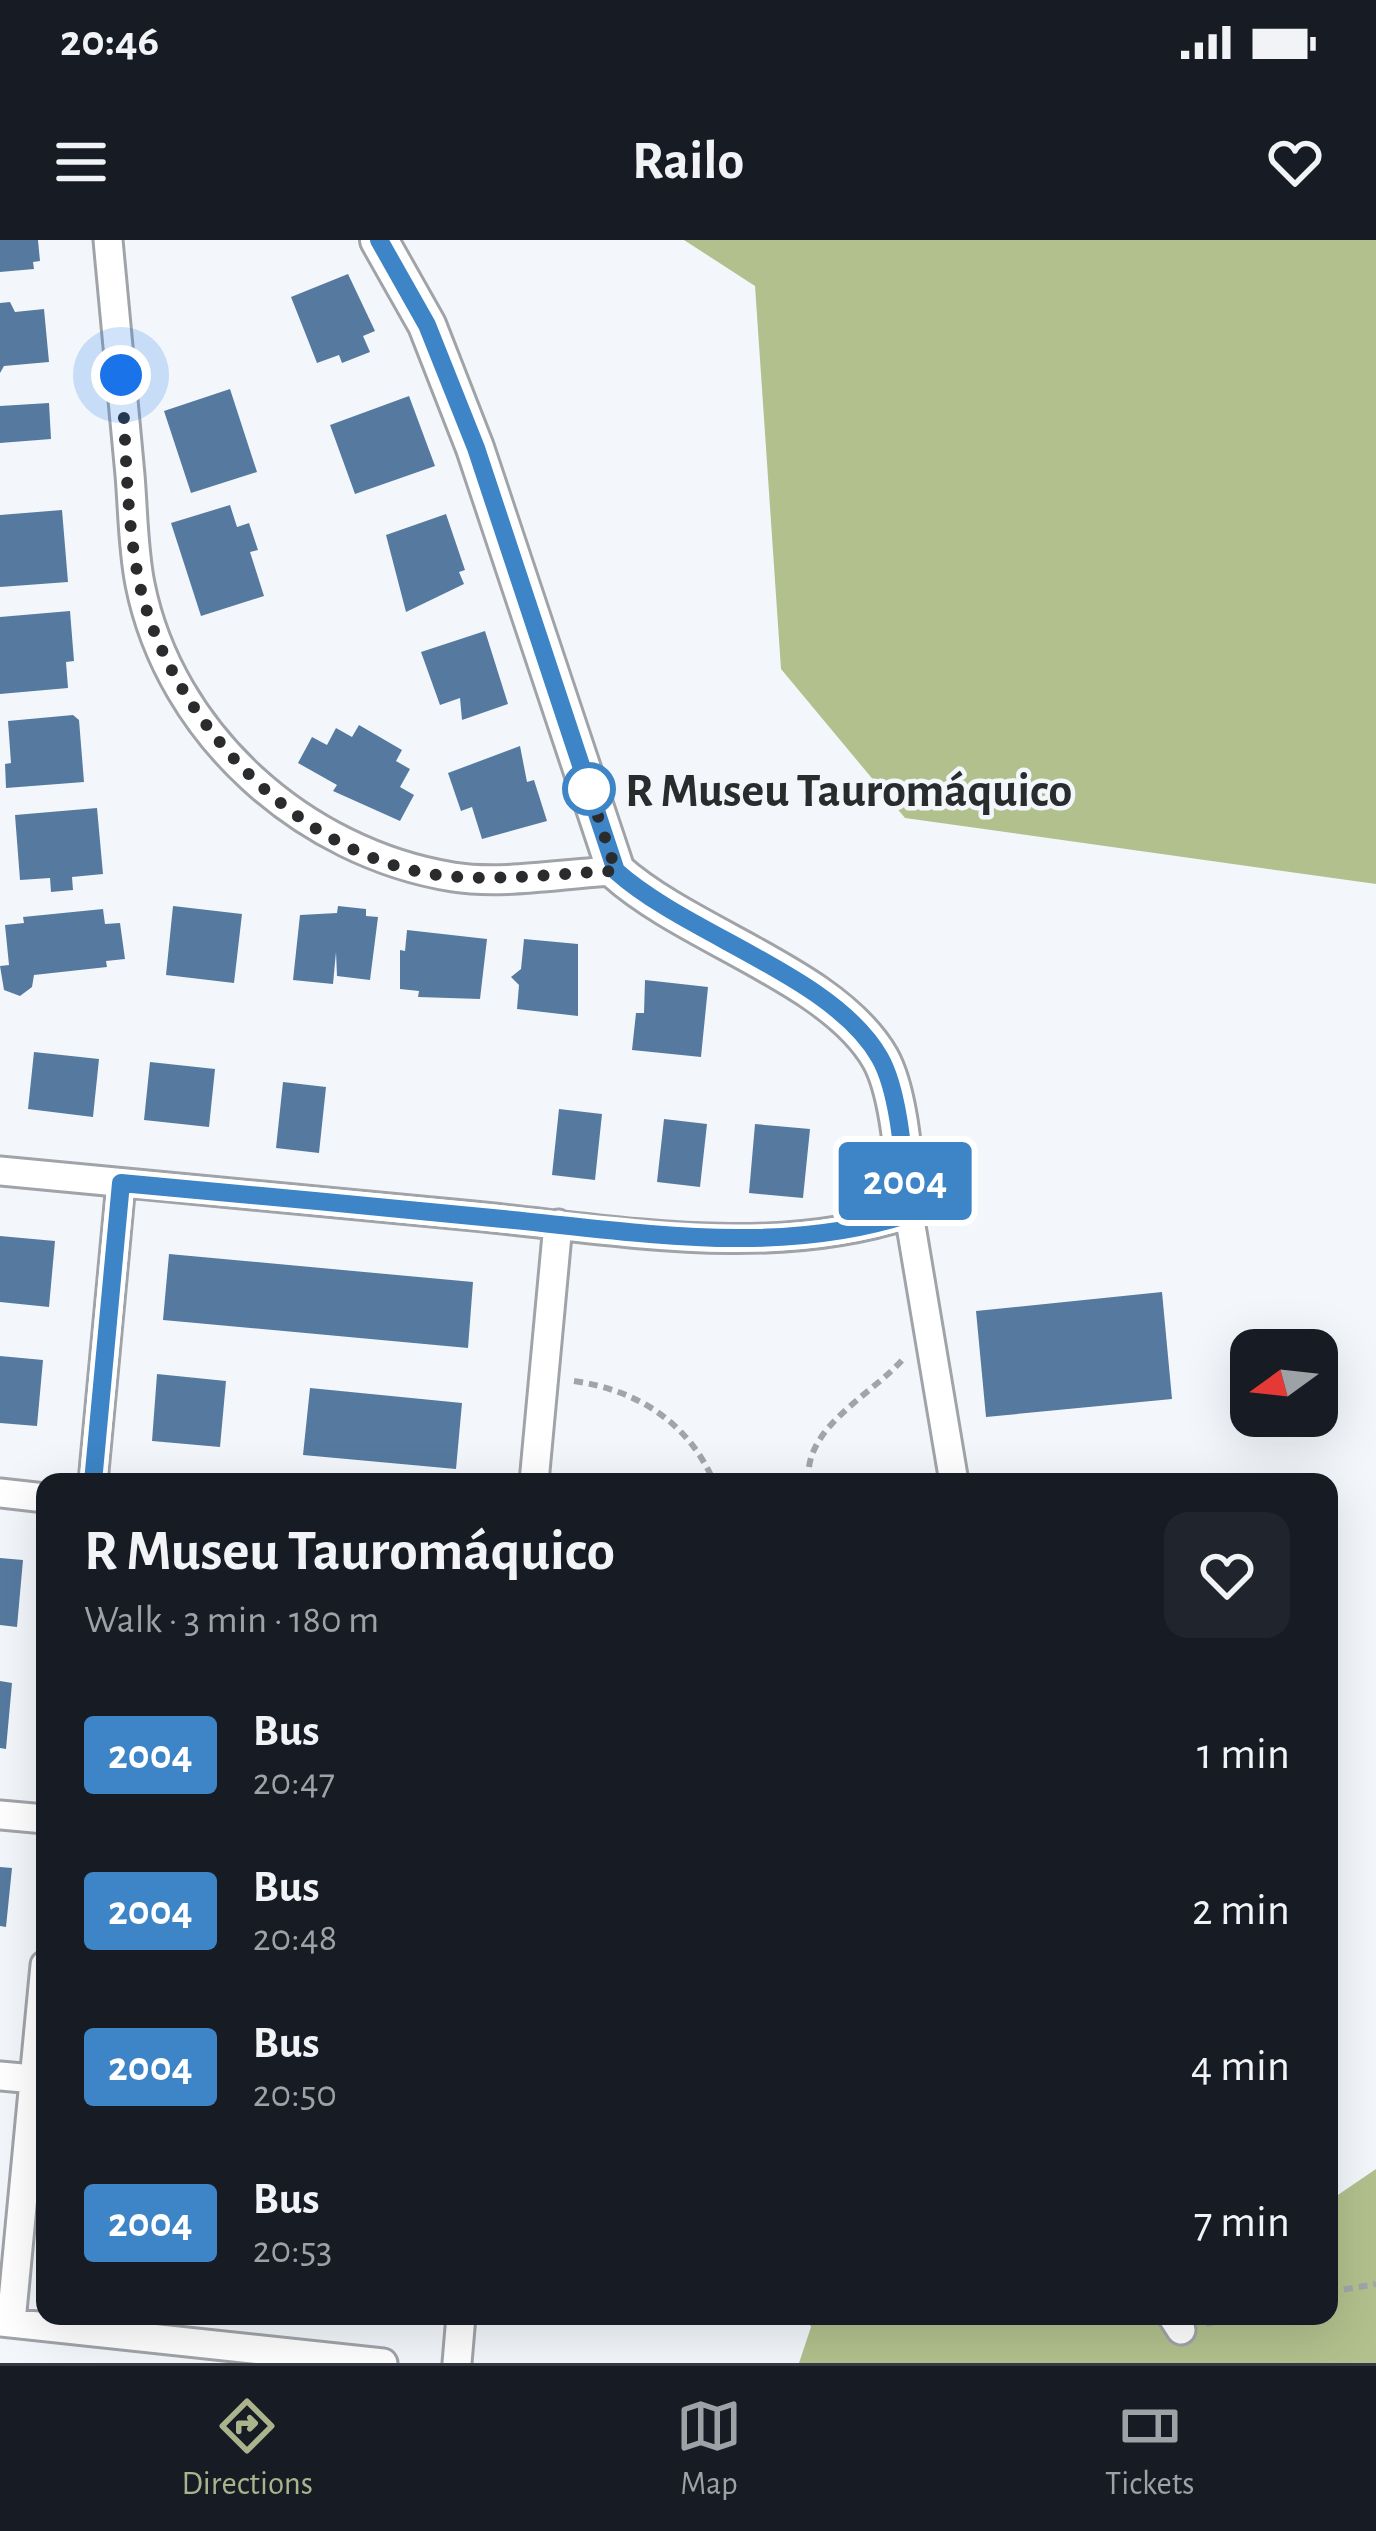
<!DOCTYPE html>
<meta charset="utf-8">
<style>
body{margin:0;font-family:"Alegreya Sans",sans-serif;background:#20242c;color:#f1f3f6;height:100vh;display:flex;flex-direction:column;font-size:45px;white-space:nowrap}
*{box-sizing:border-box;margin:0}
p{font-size:39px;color:#9ea1a6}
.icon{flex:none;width:66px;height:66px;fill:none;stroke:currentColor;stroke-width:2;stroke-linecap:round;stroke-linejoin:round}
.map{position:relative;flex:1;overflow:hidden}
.side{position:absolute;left:36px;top:1233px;width:1302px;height:852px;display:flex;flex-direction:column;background:#171b24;border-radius:24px;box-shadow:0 12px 48px #0002}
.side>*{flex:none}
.badge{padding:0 24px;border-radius:9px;font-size:42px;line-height:78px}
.needle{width:78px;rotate:255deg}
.controls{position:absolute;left:1230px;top:1089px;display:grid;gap:24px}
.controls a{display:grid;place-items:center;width:108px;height:108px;border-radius:24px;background:#171b24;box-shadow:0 12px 48px #0002;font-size:60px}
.you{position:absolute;width:60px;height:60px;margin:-30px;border:9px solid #fff;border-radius:50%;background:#1a73e8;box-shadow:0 0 0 18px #1a73e833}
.map>.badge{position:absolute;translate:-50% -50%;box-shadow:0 0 0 6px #fff}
.round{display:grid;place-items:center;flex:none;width:126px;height:126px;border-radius:24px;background:#20242c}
.headline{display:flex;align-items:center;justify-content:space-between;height:204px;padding:0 48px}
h1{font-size:57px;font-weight:700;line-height:90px}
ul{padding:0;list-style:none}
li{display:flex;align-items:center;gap:36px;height:156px;padding:0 48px}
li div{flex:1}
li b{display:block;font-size:45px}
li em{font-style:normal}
li .badge{min-width:132px;font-weight:700;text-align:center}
.status{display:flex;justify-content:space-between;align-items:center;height:84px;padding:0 60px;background:#171b24;direction:ltr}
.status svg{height:33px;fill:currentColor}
header{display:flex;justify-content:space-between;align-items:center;height:156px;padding:0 48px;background:#171b24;font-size:54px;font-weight:700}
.tab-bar{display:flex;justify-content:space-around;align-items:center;height:168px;border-top:3px solid #363941;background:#171b24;font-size:33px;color:#9ea1a6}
.tab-bar a{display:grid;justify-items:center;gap:6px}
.tab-bar .selected{color:#abb38d}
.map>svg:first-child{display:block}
</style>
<div class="status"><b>20:46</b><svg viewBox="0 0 49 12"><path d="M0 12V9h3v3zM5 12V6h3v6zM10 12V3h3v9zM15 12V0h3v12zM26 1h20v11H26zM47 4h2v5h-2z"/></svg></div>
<header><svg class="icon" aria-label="menu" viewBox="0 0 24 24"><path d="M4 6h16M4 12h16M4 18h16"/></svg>Railo<svg class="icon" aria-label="heart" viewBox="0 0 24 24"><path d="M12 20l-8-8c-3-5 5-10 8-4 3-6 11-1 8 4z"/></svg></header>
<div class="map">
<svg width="1376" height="2123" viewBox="0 0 1376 2123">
<rect width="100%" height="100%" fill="#f3f7fb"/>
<path fill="#b2c08d" d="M684,0H1376V644L905,578L781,429L755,46Z
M1376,1929V2123H799L811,2087L806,2076H1329V1961Z"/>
<path fill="#567a9f" d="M0,0H38L40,21L33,22L34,29L0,32Z
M348,34L375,91L363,96L370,112L342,123L339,115L317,123L291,57Z
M10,62L15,72L44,69L49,122L4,126L0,133V63Z
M230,149L257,232L191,253L164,171Z
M409,156L435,226L355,254L330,185Z
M49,163L51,199L0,203V166Z
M230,265L237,287L249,283L258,310L250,312L264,356L201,376L171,283Z
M62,270L68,342L0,347V275Z
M446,274L465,330L459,332L464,344L406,372L386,295Z
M70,371L74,421L66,422L68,448L0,454V377Z
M485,391L508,464L462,480L460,458L440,465L421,412Z
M73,475L79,480L84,542L6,548L5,524L11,523L8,481Z
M359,485L402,510L396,521L410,529L400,547L414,555L400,581L333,551L337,545L298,523L312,497L327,505L336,488L352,497Z
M520,506L527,542L534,540L547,581L482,599L472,567L461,571L448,533Z
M97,568L103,634L72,637L73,650L51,652L50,638L20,640L15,575Z
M173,666L242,674L234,743L166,735Z
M338,666L366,669V676L378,677L370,740L337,736L336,712L333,744L293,740L300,675L337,673Z
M103,669L105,684L120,683L125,719L106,721L107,727L34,735L32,747L20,756L4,750L0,726L9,725L5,685L24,683L23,677Z
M407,690L487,699L480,759L418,757L419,751L400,749V710L405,711Z
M524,699L578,704V776L517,769L519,745L511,737L521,729Z
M645,740L708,747L701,817L632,810L636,773H644Z
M34,812L99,819L93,877L28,869Z
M150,822L215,829L209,887L144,880Z
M283,842L326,847L319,913L276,908Z
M559,869L602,874L595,940L552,935Z
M664,879L707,884L700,947L657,942Z
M755,884L810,889L803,958L749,953Z
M0,996L55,1001L49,1067L0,1062Z
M169,1014L473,1042L468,1108L163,1080Z
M1162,1052L1172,1159L986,1177L976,1071Z
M0,1116L43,1120L37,1186L0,1183Z
M157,1134L226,1141L220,1207L152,1201Z
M310,1148L462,1163L456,1229L303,1215Z
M0,1318L23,1320L17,1387L0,1385Z
M0,1441L12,1443L6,1509L0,1508Z
M0,1627L12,1628L6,1687L0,1686Z"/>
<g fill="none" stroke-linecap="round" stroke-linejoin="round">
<defs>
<path id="minor" d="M108,0C115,78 123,157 130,235C133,271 133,309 140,344C170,495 304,613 453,637C504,645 565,633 616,631
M0,931C158,946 316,961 474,976C618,990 769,1020 909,974L954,1242
M93,1242L121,943
M534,1242L558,984
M0,1253L45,1258
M0,1575L45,1579
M0,1836L45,1840
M1172,2076L1181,2090
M0,2082L383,2123
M11,2082L45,1725
M457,2123L461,2076"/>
<path id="tertiary" d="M379,0L427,85L475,208L616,631C688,696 833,736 880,818C901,855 904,931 909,974"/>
</defs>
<use href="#minor" stroke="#a0a4a8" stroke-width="33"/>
<use href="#tertiary" stroke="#a0a4a8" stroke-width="42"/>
<path stroke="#a2a5a8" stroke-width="6" stroke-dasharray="9 6" stroke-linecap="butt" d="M574,1141C637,1150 688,1182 714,1242
M809,1242C802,1188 872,1155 903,1119
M1329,2052L1376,2044
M1206,2084L1238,2076"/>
<use href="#minor" stroke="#fff" stroke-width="27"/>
<use href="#tertiary" stroke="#fff" stroke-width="36"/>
</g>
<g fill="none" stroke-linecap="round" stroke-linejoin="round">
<defs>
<path id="line" d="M93,1242L121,943C248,954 376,967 503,979C638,992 778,1017 909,974C904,931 901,855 880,818C835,737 687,695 616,631L476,208L427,85L379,0"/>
</defs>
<use href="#line" stroke="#fff" stroke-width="27"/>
<use href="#line" stroke="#3d85c6" stroke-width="18"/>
<path stroke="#2a2b2d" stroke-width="12" stroke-dasharray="0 21.6" d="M121,135C127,204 125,279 140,346C172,485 311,631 460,637C511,640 565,633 616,631L589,549"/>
</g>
<circle fill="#fff" stroke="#3d85c6" stroke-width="6" cx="589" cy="549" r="24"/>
<g text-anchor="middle" stroke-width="9" stroke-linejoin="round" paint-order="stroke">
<g font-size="48" font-weight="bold" fill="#2a2b2d" stroke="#f3f7fb" text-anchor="start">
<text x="625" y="566">R Museu Tauromáquico</text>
</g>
</g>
</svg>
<div class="controls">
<a><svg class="needle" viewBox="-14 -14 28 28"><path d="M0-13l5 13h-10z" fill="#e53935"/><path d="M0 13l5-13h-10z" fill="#9ea1a6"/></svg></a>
</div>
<div class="you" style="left:121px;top:135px"></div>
<b class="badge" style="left:905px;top:941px;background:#3d85c6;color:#fff">2004</b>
<section class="side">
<div class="headline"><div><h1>R Museu Tauromáquico</h1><p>Walk · 3 min · 180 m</p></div><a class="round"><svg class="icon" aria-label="heart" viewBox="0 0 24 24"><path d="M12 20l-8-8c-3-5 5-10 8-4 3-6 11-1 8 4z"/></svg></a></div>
<ul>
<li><span class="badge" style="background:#3d85c6;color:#fff">2004</span><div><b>Bus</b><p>20:47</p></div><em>1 min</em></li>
<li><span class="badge" style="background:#3d85c6;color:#fff">2004</span><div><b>Bus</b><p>20:48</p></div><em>2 min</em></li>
<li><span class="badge" style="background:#3d85c6;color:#fff">2004</span><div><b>Bus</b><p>20:50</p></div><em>4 min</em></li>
<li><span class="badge" style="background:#3d85c6;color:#fff">2004</span><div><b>Bus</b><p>20:53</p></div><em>7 min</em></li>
</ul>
</section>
</div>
<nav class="tab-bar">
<a class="selected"><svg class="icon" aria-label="directions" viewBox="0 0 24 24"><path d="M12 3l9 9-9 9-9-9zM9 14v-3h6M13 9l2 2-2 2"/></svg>Directions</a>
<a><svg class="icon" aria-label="map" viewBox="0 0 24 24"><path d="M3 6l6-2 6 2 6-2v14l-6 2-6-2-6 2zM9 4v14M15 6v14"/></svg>Map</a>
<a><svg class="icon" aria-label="tickets" viewBox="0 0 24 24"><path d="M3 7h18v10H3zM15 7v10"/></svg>Tickets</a>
</nav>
